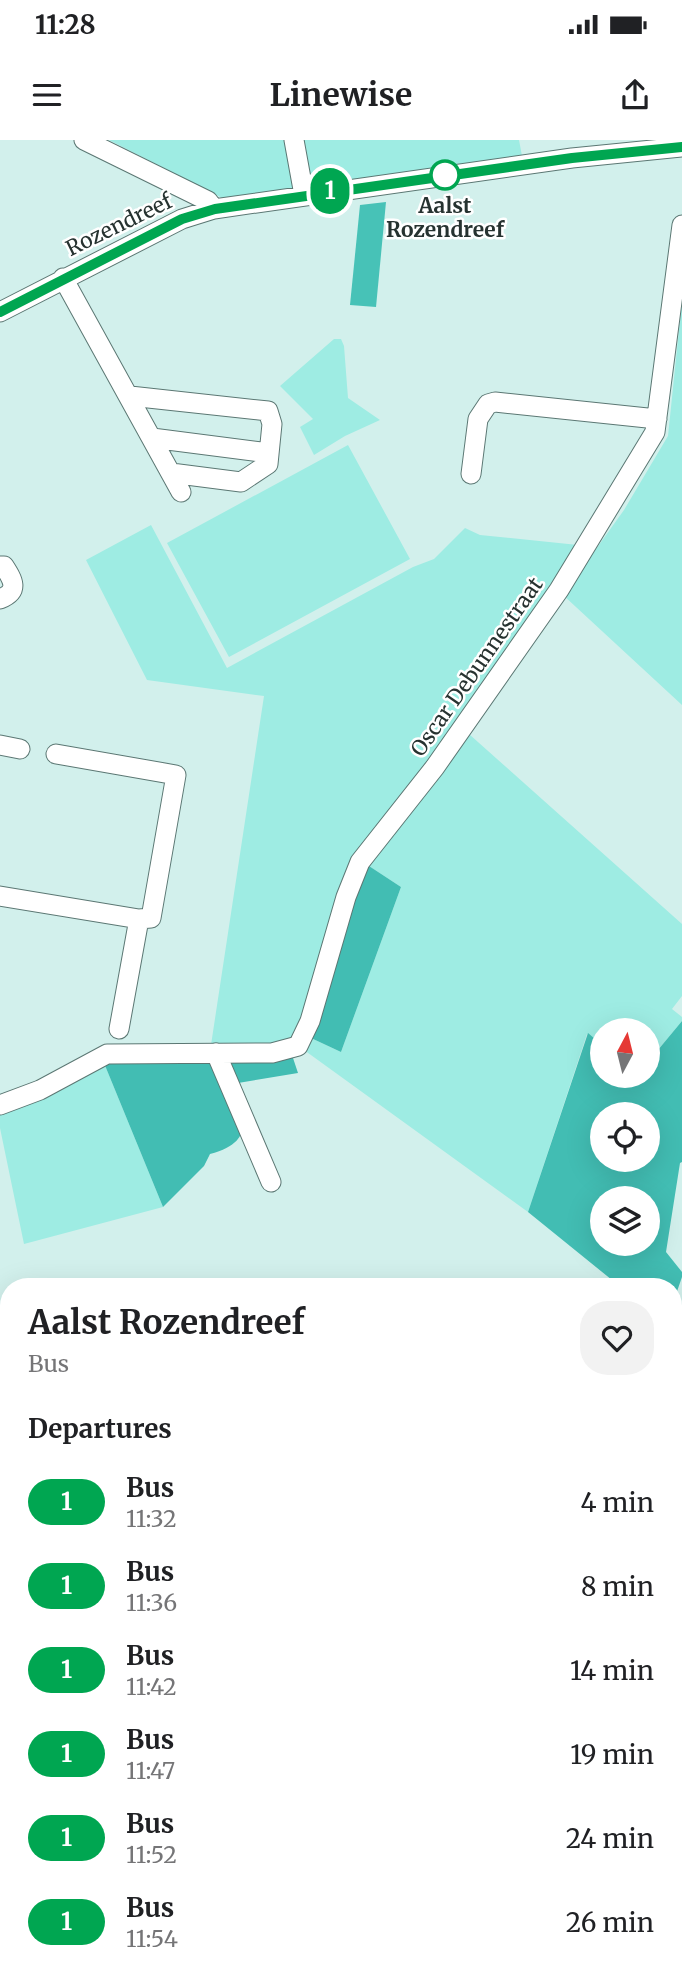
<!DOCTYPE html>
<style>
body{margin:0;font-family:Merriweather,serif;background:#f2f2f2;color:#202124;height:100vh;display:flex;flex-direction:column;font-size:26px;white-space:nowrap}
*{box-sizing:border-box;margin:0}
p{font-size:23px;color:#757577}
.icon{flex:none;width:38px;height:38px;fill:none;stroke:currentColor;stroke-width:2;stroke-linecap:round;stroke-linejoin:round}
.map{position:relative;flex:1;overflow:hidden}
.sheet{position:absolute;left:0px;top:1138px;width:682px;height:702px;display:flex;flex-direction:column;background:#fff;border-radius:28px 28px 0 0;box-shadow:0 7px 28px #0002}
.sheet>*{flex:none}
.badge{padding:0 14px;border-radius:23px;font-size:24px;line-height:46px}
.needle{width:46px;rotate:7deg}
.controls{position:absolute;left:590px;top:878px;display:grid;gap:14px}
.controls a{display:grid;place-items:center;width:70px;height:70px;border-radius:50%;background:#fff;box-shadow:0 7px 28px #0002;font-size:35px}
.map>.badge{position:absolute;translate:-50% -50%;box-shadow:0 0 0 4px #fff}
h2{padding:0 28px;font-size:26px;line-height:63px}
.round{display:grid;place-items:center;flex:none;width:74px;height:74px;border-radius:28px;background:#f2f2f2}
.headline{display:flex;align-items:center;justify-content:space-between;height:119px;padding:0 28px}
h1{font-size:33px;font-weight:700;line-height:52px}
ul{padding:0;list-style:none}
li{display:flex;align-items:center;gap:21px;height:84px;padding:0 28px}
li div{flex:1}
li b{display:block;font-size:26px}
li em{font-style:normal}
li .badge{min-width:77px;font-weight:700;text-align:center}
.status{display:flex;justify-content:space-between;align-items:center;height:49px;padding:0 35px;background:#fff;direction:ltr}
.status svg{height:19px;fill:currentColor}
header{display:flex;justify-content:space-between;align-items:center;height:91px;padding:0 28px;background:#fff;font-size:32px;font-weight:700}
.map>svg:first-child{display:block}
</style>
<div class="status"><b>11:28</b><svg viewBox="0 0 49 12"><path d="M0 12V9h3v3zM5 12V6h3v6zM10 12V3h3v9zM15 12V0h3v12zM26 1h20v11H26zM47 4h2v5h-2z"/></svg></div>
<header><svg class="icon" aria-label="menu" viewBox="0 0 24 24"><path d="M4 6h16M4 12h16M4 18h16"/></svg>Linewise<svg class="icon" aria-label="share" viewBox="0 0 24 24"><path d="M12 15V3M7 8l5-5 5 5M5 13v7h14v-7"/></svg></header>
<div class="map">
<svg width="682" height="1839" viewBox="0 0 682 1839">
<rect width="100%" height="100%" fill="#d2f0ec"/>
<path fill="#9eece3" d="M109,0H519L522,16L226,60Z
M682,161V565L563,455L624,370L668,296Z
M334,199H341L344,206L348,258L380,280L345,296L314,315L300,287L313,279L280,246Z
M348,305L410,419L229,517L167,403Z
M151,385L227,528L413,427L434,419L465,388L480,395L578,405L580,410L355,722L300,894L281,907L211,905L264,556L147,540L86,420Z
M469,594L682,784V856L672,869L682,877V881L648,922V891H602V905L587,894L528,1072L304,910L311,898L341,912L401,747L369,726Z
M104,923L163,1067L24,1104L0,988V975Z
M682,1453V1615L674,1600V1459Z
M284,1836V1839H182V1838Z"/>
<path fill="#42bdb3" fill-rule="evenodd" d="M369,726L401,747L341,912L311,898L357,745Z
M682,881V1022L680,1023L666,1112L682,1132V1137L674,1160V1146H607L612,1140L528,1072L588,893L602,905V936H648V922ZM602,975H648V1020H602ZM602,1059H648V1104H602Z
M292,915L298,933L238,943C243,980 255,1002 210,1014L204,1026L163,1067L104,923Z
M0,1429H9V1470H0Z
M131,1833L182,1839H80L81,1835Z"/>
<path fill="#47c2b7" d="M386,62L376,167L350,165L360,65Z"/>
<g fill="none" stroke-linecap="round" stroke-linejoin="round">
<defs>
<path id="minor" d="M84,0L208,61L214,69
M294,0L304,55
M63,138L181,352
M0,172L182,79L214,69L572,18L682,7
M130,256L268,271L272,284L268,324L241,342L171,333
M152,298L269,313
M471,334L478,279L488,264L495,262L657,279
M0,426H4C13,440 20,451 0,459
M0,605L20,609
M56,614L176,635L151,778L139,779L119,889
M0,756L139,779
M216,913L271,1042
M0,965L40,950L107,914L272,913L298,906L310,881L346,757L360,722L435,627L559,450L655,292L682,85"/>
<path id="major" d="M0,1680L9,1681
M674,1723L682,1722"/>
</defs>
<use href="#minor" stroke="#5b7773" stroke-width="21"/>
<use href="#major" stroke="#3f9d95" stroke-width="26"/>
<use href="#minor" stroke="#fff" stroke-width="19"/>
<use href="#major" stroke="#94e6e0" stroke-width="24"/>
</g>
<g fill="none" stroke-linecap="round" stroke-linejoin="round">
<defs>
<path id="line" d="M0,172L182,79L215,69L572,18L682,7"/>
</defs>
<use href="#line" stroke="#fff" stroke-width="16"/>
<use href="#line" stroke="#00a651" stroke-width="10"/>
</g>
<circle fill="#fff" stroke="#00a651" stroke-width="3.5" cx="445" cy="35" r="14"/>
<g text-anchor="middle" stroke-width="5" stroke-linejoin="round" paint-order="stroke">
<g font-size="21" font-weight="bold" fill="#263230" stroke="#fff">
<text x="445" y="73">Aalst<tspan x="445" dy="24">Rozendreef</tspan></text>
</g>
<g font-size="21" fill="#263230" stroke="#fff">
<text transform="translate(119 85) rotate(-26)" y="7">Rozendreef</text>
<text transform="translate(477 527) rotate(-55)" y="7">Oscar Debunnestraat</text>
</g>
</g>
</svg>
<div class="controls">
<a><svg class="needle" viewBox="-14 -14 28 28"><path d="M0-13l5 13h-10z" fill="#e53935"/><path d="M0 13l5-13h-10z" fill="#757577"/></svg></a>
<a><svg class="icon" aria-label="locate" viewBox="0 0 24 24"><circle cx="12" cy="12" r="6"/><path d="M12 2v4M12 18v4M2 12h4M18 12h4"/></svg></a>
<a><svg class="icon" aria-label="layers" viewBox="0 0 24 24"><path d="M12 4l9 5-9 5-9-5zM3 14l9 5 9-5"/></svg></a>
</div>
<b class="badge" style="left:330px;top:51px;background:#00a651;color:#fff">1</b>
<section class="sheet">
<div class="headline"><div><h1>Aalst Rozendreef</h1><p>Bus</p></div><a class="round"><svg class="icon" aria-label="heart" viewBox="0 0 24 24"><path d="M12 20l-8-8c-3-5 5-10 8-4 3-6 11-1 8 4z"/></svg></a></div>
<h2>Departures</h2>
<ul>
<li><span class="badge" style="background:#00a651;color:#fff">1</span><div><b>Bus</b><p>11:32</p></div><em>4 min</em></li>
<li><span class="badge" style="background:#00a651;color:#fff">1</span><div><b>Bus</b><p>11:36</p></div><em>8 min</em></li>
<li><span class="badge" style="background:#00a651;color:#fff">1</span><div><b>Bus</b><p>11:42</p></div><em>14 min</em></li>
<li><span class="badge" style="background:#00a651;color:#fff">1</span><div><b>Bus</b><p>11:47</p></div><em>19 min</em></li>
<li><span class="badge" style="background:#00a651;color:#fff">1</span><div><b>Bus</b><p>11:52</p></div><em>24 min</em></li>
<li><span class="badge" style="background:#00a651;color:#fff">1</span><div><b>Bus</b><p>11:54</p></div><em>26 min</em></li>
</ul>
</section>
</div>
